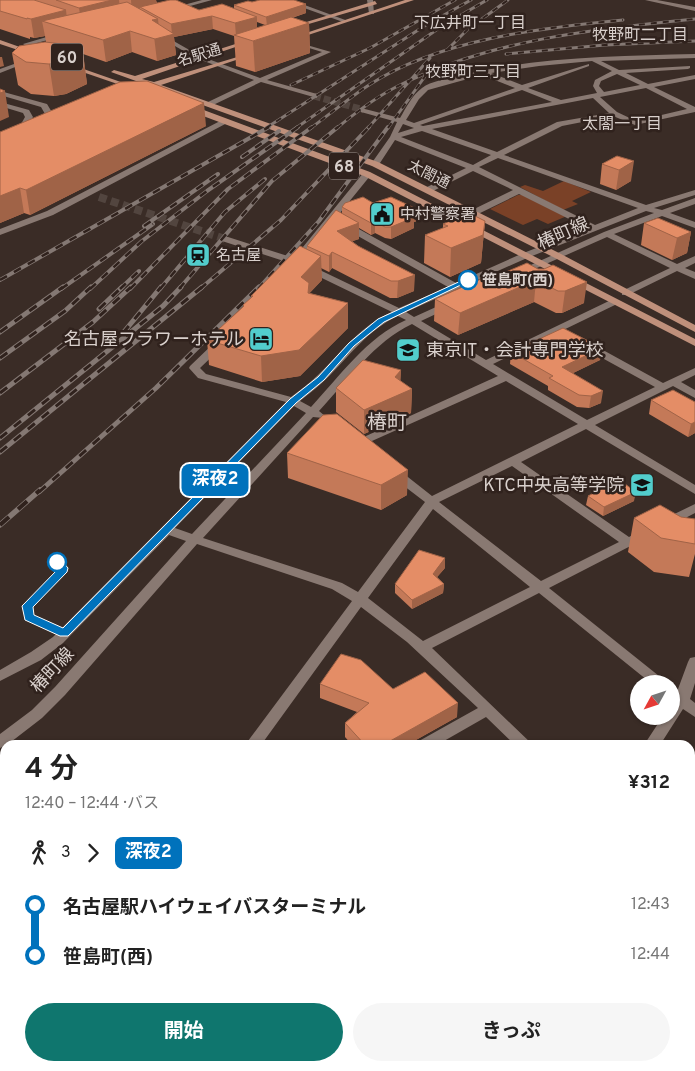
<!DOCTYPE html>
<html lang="ja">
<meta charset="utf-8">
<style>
body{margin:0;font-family:Overpass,"Noto Sans JP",sans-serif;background:#f6f6f6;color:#222;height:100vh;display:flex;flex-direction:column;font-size:19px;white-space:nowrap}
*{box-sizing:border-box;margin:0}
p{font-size:16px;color:#767676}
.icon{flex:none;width:28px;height:28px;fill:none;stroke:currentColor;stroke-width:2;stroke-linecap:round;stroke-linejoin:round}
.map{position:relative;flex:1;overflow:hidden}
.side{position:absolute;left:0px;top:740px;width:695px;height:331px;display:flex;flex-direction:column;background:#fff;border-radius:15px 15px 0 0;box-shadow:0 1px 4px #0004}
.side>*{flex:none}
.badge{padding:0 10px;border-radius:8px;font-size:18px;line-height:32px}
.needle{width:32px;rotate:230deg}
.tools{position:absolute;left:630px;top:675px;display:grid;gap:10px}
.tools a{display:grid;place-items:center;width:50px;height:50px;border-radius:50%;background:#fff;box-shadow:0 1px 4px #0004;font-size:25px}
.map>.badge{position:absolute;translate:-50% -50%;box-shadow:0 0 0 2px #fff}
.legs{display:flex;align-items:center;gap:8px;height:55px;padding:0 25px;font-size:16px}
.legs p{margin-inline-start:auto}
.headline{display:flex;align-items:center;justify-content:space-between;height:85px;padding:0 25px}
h1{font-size:28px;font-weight:700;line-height:38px}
.action{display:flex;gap:10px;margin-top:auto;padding:10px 25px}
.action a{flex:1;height:58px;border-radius:30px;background:#0f766e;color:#fff;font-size:20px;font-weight:700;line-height:58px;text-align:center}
.action a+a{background:#f6f6f6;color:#222}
ul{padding:0 25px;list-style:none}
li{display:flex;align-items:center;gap:18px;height:50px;font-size:19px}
li i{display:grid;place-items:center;width:8px;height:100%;margin:0 6px;background:currentColor}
li i::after{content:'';width:12px;height:12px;margin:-6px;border:4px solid;border-radius:50%;background:#fff}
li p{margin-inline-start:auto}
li:first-child i{background:linear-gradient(#0000 50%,currentColor 0)}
li:last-child i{background:linear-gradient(currentColor 50%,#0000 0)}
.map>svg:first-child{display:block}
</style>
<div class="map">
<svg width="695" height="1071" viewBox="0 0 695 1071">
<rect width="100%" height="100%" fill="#3a2c26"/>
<path fill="#7a4127" d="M564,181L591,192L572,201L578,204L563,210L520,187L525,185L543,191Z
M518,195H525L567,216L548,224L537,219L523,225L490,209Z"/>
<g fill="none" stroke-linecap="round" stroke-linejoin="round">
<path stroke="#52453f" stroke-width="7" stroke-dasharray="7 3" stroke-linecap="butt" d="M314,96L364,110"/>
<path stroke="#52453f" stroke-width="8" stroke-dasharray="8 4.5" stroke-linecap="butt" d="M99,197L225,239"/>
<path fill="#897972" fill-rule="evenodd" d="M202,0H212L172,11L169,9Z
M282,0H291L348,21L343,22Z
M367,0H373L374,14L369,13Z
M645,0H657L695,7V11Z
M60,33L63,35L62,36L26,46L23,44Z
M159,35H163L200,56L260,78L322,52L293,43V41L331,52L267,80L317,94V98L261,82L211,106H208V102L254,80L196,58L159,37Z
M695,54V58L601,61L619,70L690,66V68L688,69L626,73L648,84L695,75V79L654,87L695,107V112L635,125L613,116L562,126L504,155L646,205L695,190V195L654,208L662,210L695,198V204L670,213L695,222V228L662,216L614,234L677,264L695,256V263L685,268L695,272V279L677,271L628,295H622V291L670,268L607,237L521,275L518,276L513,273L604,232L654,213L646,211L527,258L406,312L414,317L447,302H453V306L421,321L486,360L611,300H617V304L493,364L587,420L655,387L584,348V344H592L663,383L695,368V375L681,382L695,390V398L673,386L595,425L695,485V494L586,429L521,462L629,537L640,531H648L650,534L648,537L549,588L669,684H652L539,593L432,648L533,745H515L486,717L437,745H416L419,741L478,708L407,642L361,607L261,745H245L352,601L332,589L197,544L65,695L42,718L7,745L0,748V734L32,710L55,687L186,541L169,535L63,643L41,660L0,681V670L31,652L53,637L286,402L198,378L189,368L190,366L215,342H223V346L200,368L206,374L291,397C300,390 310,383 318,375C342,352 361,325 392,312L293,264L222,241V237H228L294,258L364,172H370V176L301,261L399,308L448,287L342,227V223H348L456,283L521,254L587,228L519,194L476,215H470V211L513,190L473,171L431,192H425V188L466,168L395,140L378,166H372L371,164L390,137L397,122L361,112V108L400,118C406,108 412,95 422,88C431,81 447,79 458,76C535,57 615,56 695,54ZM592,61L612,71L595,80L593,86L597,93L561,100L528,88L589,66V64L522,85L491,73L539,66ZM617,74L640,85L604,92L599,86L601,81ZM482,75L515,88L414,123L406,120L419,99L428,90ZM646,88L687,109L636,121L617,112L600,97ZM522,90L552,102L423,126L420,125ZM593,98L609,113L557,122L497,152L432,129ZM403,124L414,128L398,133ZM422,131L491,155L473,165L401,137ZM498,158L638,208L595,225L479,167ZM398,316L406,320C367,337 339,377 311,407L300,401C308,394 317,388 325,380C349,357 367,330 398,316ZM412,324L498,376L355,441L353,443L355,445H363L506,381L578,424L432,496L399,470H391L389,473L391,476L425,502L358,592L342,583L203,538L313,417L323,418L325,416L319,411C347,381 375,341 412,324ZM294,406L306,413L192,534L175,528ZM512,466L619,542L541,581L439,502ZM433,509L530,587L423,641L368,598Z
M28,59L33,60L0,73V69Z
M0,91L47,104L53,114L50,128L43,126L45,114L41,107L0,95Z
M0,102L29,110L33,117L28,126L21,124L25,117L23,113L0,106Z
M222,120L229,122L53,215L0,235V229L47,211Z
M695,504V513L668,527L664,528L658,524L660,521Z
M695,657V683L690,699L695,703V717L683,709L660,745H644L663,716H671V704L673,701L671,699V686L678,689L688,662L690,658Z
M690,784L695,785V801L690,800Z
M690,890L695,891V924L690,926V908L692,907H690Z
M97,1066H116L118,1071H98Z
M267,1066H289L291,1071H269Z
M409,1066H430L432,1071H411Z
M543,1066H562L561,1071H541Z"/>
<path fill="#bf907b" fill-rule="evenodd" d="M405,0H414L296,39L291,38Z
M375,1L377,4L295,28L290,27Z
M0,40L34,52L35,53L30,54L0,44Z
M248,40L253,41L142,79L154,82L254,52V54L161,85L378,162L561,254L695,325V332L555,258L372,166L111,72L114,70L135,76Z
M68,65H72L138,88L132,89L68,67Z
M187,106H193L370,172L695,339V346L364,176L187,110Z"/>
<defs>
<path id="rail-far3" d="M447,50L468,29L508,0
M506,54L605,45L695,41
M291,85L370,48L455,0
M266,128L426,25L471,0
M296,128L442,26L487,0
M311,128C330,114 349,98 369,85C440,39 541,28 623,20
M337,128C355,113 375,98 396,87C489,40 593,29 695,19
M368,128L430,58
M388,128L426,75"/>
<path id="rail-far2" d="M242,157L279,131
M144,226L218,174
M0,280L269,127
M61,289L153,224
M90,289L142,241L207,191L298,127
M120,289L139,271
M130,289L228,189L312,127
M160,289L225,212L265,179
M179,289L272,181L338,127
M200,289L281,220L369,127
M258,289L319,221L388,127"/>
<path id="rail-far1" d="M99,309L122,287
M0,332L63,287
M123,333L161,287
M0,358L65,311L91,287
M0,393L93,322L131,287
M0,438L163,306L181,287
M0,452L202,287
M39,492L156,388L259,287"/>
<path id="rail" d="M0,525L40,490"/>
</defs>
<use href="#rail-far3" stroke="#847873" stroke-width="3"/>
<use href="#rail-far2" stroke="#847873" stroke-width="4"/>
<use href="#rail-far1" stroke="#847873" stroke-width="5"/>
<use href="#rail" stroke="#847873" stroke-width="5.5"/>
<use href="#rail-far3" stroke="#30221d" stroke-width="2" stroke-dasharray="6" stroke-linecap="butt"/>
<use href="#rail-far2" stroke="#30221d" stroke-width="2.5" stroke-dasharray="8" stroke-linecap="butt"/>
<use href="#rail-far1" stroke="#30221d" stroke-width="3" stroke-dasharray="9" stroke-linecap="butt"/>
<use href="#rail" stroke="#30221d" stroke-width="4" stroke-dasharray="12" stroke-linecap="butt"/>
</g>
<path fill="#c47958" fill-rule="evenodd" d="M0,0H156L157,3L199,10L234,9V5L252,2L306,4V13L292,18L309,23L310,53L255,72L236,66L234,36L213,29L174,37L176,55L157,61L132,52L106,62L83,54L87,84L66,94L54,96L31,94L18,85L12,53L46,42L45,36L34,38L30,37V39L0,29ZM257,22L265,25L257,28Z
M206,126L30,215L24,213L0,223V132Z
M617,156L631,181L616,190L600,184L602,164Z
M373,203L417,221L414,222V228L391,239L385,238L375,233L371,235L359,228V239L352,241L414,291L397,298H390L332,268L329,272L321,268L322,280L309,293L348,303V328L300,376L262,382L209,365L207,340L243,307V305L252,298L251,296L307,249V246L342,214V207Z
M485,221L481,263L450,277L424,263L425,235L443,228V224Z
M644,223L691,232L687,253L672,260L641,245Z
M527,263L584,303L562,313H556L534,302L458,335L434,321L435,299L492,278Z
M602,348L600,360L573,373L601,403L589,408L577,407L548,390V386L510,364L511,352Z
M401,370L400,381L412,389L411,413L364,434L336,412V388Z
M651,400L695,402V433L688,437L649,414Z
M337,414L407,495L381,510L288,478L287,453Z
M617,487L634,501L603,516L586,505L588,496Z
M681,517L695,519V554L689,577L654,572L628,552L634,518Z
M445,568L437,577L444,584L443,593L412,609L395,593V584Z
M320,684L457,717L407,745H352L345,737V723L357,712L320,698Z
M5,995V1059L0,1046V997Z
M468,1066H524L521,1071H467Z"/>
<path fill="#a06347" d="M112,0H119L121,17L82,27L79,8Z
M131,0H156L157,9L140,7V13L132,15Z
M306,4V13L267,26L266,17Z
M66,10L68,29L42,21L45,36L34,38L31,19Z
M212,16L213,29L174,37L176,55L157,61L152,20L158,19L160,38L172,34L171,24Z
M257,17V30L236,36L235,23Z
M309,23L310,53L255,72L253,41Z
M130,31L132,52L106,62L103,40Z
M83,52L87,84L66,94L54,96L49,64Z
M0,57H2L4,66L0,67Z
M5,91L9,117L0,121V93Z
M204,103L206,126L30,215L26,190Z
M634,161L631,181L616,190L619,170Z
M20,188L24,213L0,223V196Z
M417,209V221L414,222V228L391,239V227L407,213Z
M485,221L481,263L450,277L451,248Z
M375,222V233L371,235V223Z
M359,223V239L337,247V231Z
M691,232L687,253L672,260L677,238Z
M332,252V268L329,272V256Z
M321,256L322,280L309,294V308L301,277Z
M415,275L414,291L397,298L398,281Z
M536,280L534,302L458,335L460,313Z
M587,282L584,303L562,313L565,291Z
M348,303V328L300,376L262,382L261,356Z
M602,348L600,360L561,379L562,367Z
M401,370L400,394L412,389L411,413L364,434V410Z
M603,391L601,403L589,408L591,396Z
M695,422V433L688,437L691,424Z
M408,470L407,495L381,510V485Z
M636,492L634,501L603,516L604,507Z
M445,558V568L432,583L433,574Z
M444,584L443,593L412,609V600Z
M458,703L457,717L407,745H383Z
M5,905V921L0,922V907Z
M512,1066H524L521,1071H509Z"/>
<path fill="#e48d66" stroke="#a06347" d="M0,0H34L66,10L31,19L27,18V19L0,11Z
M56,0H112L79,8Z
M170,0H176L199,10L222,4L257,17L235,23L212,16L171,24L140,7Z
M260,0H294L306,4L266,17L234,5L248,1L252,2Z
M127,2L158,19L152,20L174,34L155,39L130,31L103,40L42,21Z
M291,17L309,23L253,41L234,35Z
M45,42L71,45L83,52L61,62L49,64L26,62L12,53L19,46Z
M147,81L204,103L26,190L20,188L0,196V132L120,82Z
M0,89L5,91L0,93Z
M617,156L634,161L619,170L602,164Z
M363,197L373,203L391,197L417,209L407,213L415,217L391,227H385L375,222L371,223L342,207L345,203Z
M336,210L359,223L337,231L358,246L415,275L398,281H391L332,252L329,256L307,246Z
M469,213L485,221L483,235L451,248L425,235L448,226L443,224Z
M658,218L691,232L677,238L644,223Z
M300,246L321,256L301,277L309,283L308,293L348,303L299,350L261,356L207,340L244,306L243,305L253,296H251Z
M527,263L538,269H544L553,265L587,282L565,291H558L536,280L460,313L435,299L488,276L492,278Z
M563,328L602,348L562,367L603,391L591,396L579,395L549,378L553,376L511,352Z
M363,360L401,370L395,377L412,389L364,410L336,388Z
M673,390L695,402V422L691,424L651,400Z
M337,414L408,470L381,485L287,453L323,415Z
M611,484L617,487L625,484L636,492L604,507L588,496Z
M660,505L681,517L695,519V544L661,538L634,518Z
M419,550L445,558L433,574L444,584L412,600L395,584Z
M341,654L361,660L393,689L425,672L458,703L383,745H365L345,723L369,703L320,684Z
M5,864V905L0,907V866Z
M5,995V1035H0V997Z
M477,1066H487L484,1071Z
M489,1066H512L509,1071H496Z"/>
<path fill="#0072bc" stroke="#fff" d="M465,279L471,280L384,322L354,346L324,380L296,403L68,636H60L25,620L22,606L57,570L52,562L53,560H61L68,568L67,572L33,607L34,615L63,628L290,399L318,377L349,343L378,319Z"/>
<defs>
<symbol id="civic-square" viewBox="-11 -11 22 22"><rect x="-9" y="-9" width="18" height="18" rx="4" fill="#52cdcc" stroke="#30221d"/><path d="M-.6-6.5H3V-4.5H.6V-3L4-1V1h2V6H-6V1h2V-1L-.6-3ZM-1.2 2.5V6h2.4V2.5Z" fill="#111"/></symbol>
<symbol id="station-square" viewBox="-11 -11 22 22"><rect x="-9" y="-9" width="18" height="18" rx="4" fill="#52cdcc" stroke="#30221d"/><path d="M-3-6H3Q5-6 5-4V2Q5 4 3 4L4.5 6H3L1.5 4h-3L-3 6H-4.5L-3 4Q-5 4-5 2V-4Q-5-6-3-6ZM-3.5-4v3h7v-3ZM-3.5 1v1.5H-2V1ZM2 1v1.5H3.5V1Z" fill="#111"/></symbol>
<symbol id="hotel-square" viewBox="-11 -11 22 22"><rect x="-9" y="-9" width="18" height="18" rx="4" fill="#52cdcc" stroke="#30221d"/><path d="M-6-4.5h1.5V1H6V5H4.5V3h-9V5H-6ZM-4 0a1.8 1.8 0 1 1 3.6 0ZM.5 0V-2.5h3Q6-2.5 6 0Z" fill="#111"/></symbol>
<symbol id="university-square" viewBox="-11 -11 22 22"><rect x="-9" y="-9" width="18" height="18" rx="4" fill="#52cdcc" stroke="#30221d"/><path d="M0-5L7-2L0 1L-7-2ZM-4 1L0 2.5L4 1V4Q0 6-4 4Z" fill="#111"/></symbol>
</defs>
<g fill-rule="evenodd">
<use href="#civic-square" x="368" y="200" width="28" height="28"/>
<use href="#station-square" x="184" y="241" width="28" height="28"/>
<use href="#hotel-square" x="247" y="325" width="28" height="28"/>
<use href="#university-square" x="394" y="336" width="28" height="28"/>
<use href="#university-square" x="628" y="471" width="28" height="28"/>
</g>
<g fill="#fff" stroke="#0072bc" stroke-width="2.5">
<circle cx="468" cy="280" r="9"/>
<circle cx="57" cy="562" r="9"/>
</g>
<g text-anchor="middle" stroke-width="5" stroke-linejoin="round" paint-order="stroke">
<g font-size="15" fill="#d9d0cc" stroke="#30221d">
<text transform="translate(199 55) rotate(-17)" y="5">名駅通</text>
<text transform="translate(429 174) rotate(27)" y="5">太閤通</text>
</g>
<g font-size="15" fill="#d9d0cc" stroke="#30221d" text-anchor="start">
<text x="400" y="219">中村警察署</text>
<text x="216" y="260">名古屋</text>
</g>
<g font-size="15" font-weight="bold" fill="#d9d0cc" stroke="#30221d" text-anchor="start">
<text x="482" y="285">笹島町(西)</text>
</g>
<g font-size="16" fill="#d9d0cc" stroke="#30221d">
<text x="470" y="28">下広井町一丁目</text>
<text x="640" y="40">牧野町二丁目</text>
<text x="473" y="77">牧野町三丁目</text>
<text x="622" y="129">太閤一丁目</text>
</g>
<g fill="#30221d" stroke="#a69c98" stroke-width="1">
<rect x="51" y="43.5" width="32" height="27" rx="4"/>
<rect x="329" y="152.5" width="30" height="27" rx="4"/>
</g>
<g font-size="16" font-weight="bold" fill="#d9d0cc">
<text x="67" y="63">60</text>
<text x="344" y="172">68</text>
</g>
<g font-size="18" fill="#d9d0cc" stroke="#30221d">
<text transform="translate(563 233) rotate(-24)" y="6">椿町線</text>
<text transform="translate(52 670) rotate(-47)" y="6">椿町線</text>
</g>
<g font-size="18" fill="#d9d0cc" stroke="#30221d" text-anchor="end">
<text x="244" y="345">名古屋フラワーホテル</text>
<text x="426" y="356" text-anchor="start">東京IT・会計専門学校</text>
<text x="624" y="491">KTC中央高等学院</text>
</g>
<g font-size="20" fill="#d9d0cc" stroke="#30221d">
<text x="387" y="429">椿町</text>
</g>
</g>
</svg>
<div class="tools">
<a><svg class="needle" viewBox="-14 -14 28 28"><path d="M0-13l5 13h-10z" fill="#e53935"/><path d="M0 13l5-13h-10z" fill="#767676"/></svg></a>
</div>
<b class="badge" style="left:215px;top:480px;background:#0072bc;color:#fff">深夜2</b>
<section class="side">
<div class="headline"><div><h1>4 分</h1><p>12:40 – 12:44 · バス</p></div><b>¥312</b></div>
<div class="legs"><svg class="icon" aria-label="walk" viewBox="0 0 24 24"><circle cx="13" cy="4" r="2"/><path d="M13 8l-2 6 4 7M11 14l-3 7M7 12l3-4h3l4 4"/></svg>3<svg class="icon" aria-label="forward" viewBox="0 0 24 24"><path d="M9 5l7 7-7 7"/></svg><b class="badge" style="background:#0072bc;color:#fff">深夜2</b></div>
<ul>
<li><i style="color:#0072bc"></i><b>名古屋駅ハイウェイバスターミナル</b><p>12:43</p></li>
<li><i style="color:#0072bc"></i><b>笹島町(西)</b><p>12:44</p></li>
</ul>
<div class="action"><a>開始</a><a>きっぷ</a></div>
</section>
</div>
